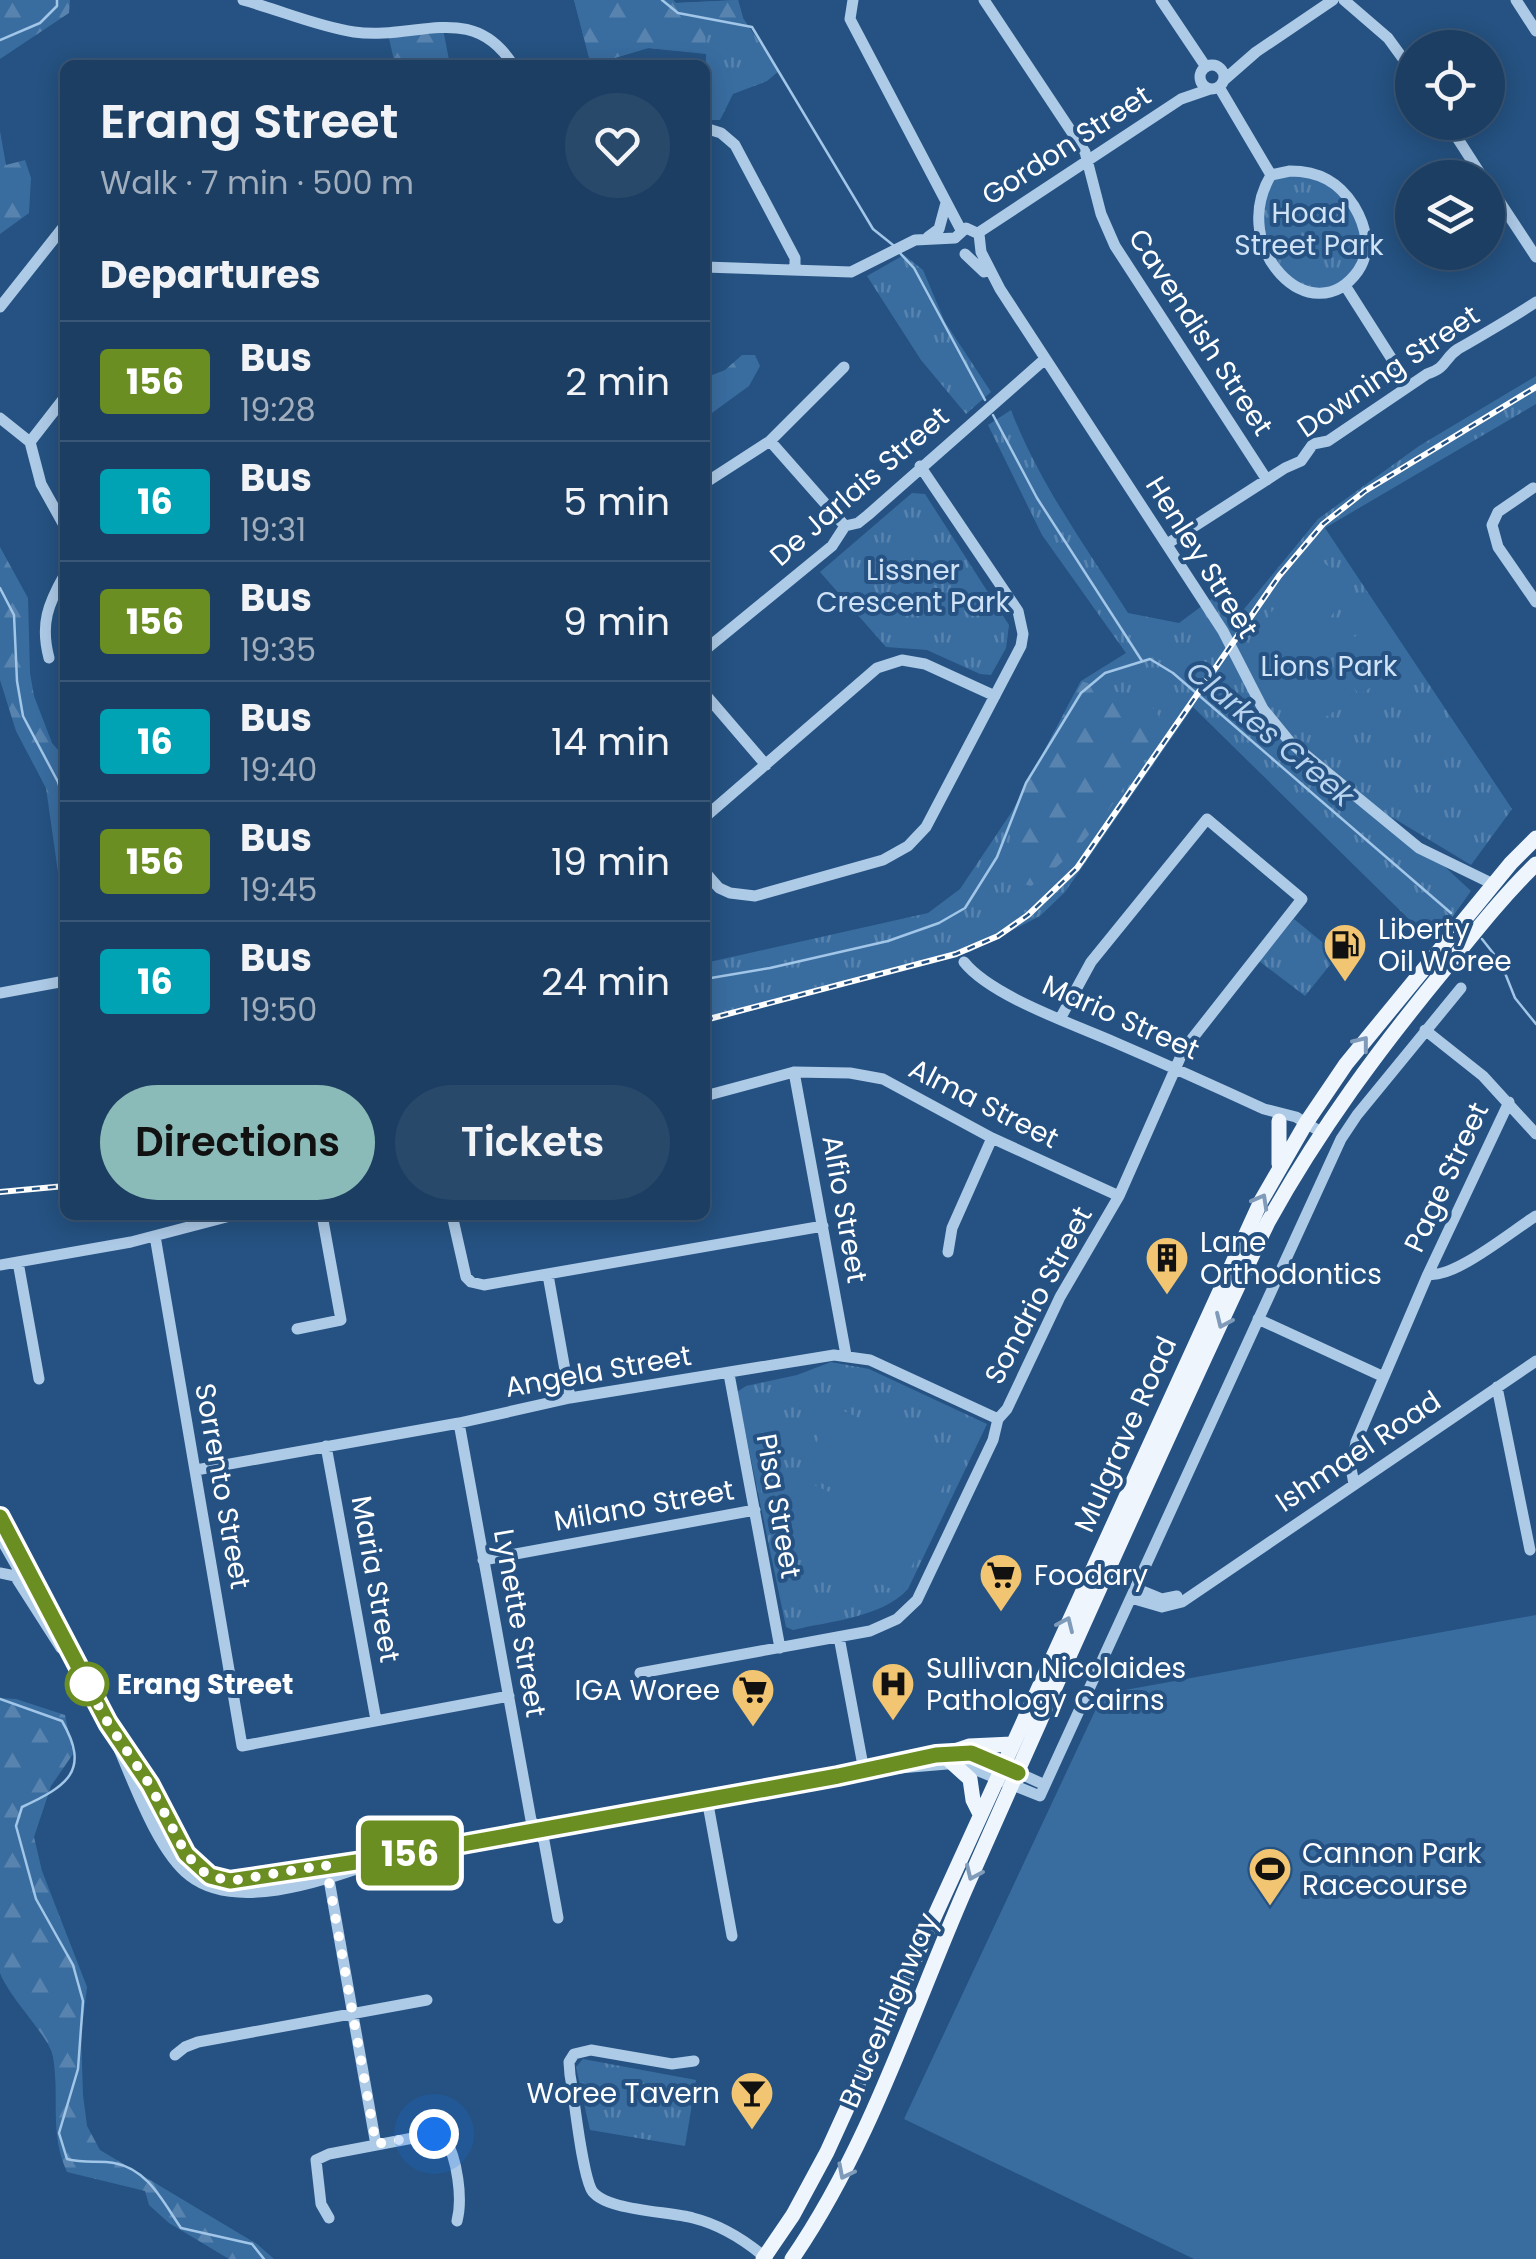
<!DOCTYPE html>
<meta charset="utf-8">
<style>
body{margin:0;font-family:Poppins,sans-serif;background:#29496b;color:#f1f3f6;height:100vh;display:flex;flex-direction:column;font-size:38px;white-space:nowrap}
*{box-sizing:border-box;margin:0}
p{font-size:32px;color:#a0aebe}
.icon{flex:none;width:55px;height:55px;fill:none;stroke:currentColor;stroke-width:2;stroke-linecap:round;stroke-linejoin:round}
.map{position:relative;flex:1;overflow:hidden}
.sheet{position:absolute;left:60px;top:60px;width:650px;height:1160px;display:flex;flex-direction:column;background:#1c3e62;border-radius:15px;box-shadow:0 5px 25px #0003,0 0 0 2px #3a5777}
.sheet>*{flex:none}
.badge{padding:0 20px;border-radius:8px;font-size:35px;line-height:65px}
.buttons{position:absolute;left:1395px;top:30px;display:grid;gap:20px}
.buttons a{display:grid;place-items:center;width:110px;height:110px;border-radius:50%;background:#1c3e62;box-shadow:0 5px 25px #0003,0 0 0 2px #3a5777;font-size:50px}
.you{position:absolute;width:50px;height:50px;margin:-25px;border:8px solid #fff;border-radius:50%;background:#1a73e8;box-shadow:0 0 0 15px #1a73e833}
.map>.badge{position:absolute;translate:-50% -50%;box-shadow:0 0 0 5px #fff}
h2{padding:0 40px;font-size:38px;line-height:90px}
.round{display:grid;place-items:center;flex:none;width:105px;height:105px;border-radius:52px;background:#29496b}
.headline{display:flex;align-items:center;justify-content:space-between;height:170px;padding:0 40px}
h1{font-size:48px;font-weight:600;line-height:75px}
.button{display:flex;gap:20px;margin-top:auto;padding:20px 40px}
.button a{flex:1;height:115px;border-radius:60px;background:#8bbbb9;color:#111;font-size:40px;font-weight:600;line-height:115px;text-align:center}
.button a+a{background:#29496b;color:#f1f3f6}
ul{padding:0;list-style:none}
li{display:flex;align-items:center;gap:30px;height:120px;padding:0 40px;border-top:2px solid #3a5777}
li div{flex:1}
li b{display:block;font-size:38px}
li em{font-style:normal}
li .badge{min-width:110px;font-weight:700;text-align:center}
.map>svg:first-child{display:block}
</style>
<div class="map">
<svg width="1536" height="2259" viewBox="0 0 1536 2259">
<defs>
<pattern id="grass-tufts" width="24" height="20" patternUnits="userSpaceOnUse" patternTransform="scale(2.5)"><rect width="24" height="20" fill="#396da0"/><path d="M3 7l-1-3M5 7V3M7 7l1-3M15 17l-1-3M17 17v-4M19 17l1-3" fill="none" stroke="#5783ae"/></pattern>
<pattern id="forest-firs" width="22" height="20" patternUnits="userSpaceOnUse" patternTransform="scale(2.5)"><rect width="22" height="20" fill="#396da0"/><path d="M5 1l3.5 6h-7zM16 11l3.5 6h-7z" fill="#5783ae"/></pattern>
</defs>
<rect width="100%" height="100%" fill="#255282"/>
<path fill="url(#grass-tufts)" d="M574,0H673L676,3L738,0L743,18L779,71L767,81L733,94L720,120H705L706,54L648,48L591,65Z
M1303,171L1348,197L1367,244L1346,287L1311,292L1271,264L1257,215L1271,175Z
M904,255L923,270L945,322L991,392L966,414L921,360L867,276Z
M1536,376V404L1325,528L1512,809L1471,865L1390,816L1471,891L1443,930L1421,931L1193,707L1065,892L1040,916L970,952L705,1023V963L928,913L960,889L1013,810L1081,681L1126,653L1042,535L988,425L1011,410C1039,483 1086,547 1128,613L1179,623L1214,597L1231,625L1318,519L1419,446Z
M912,493L925,494L1009,625L1006,648L991,675L980,674L927,650L886,647L820,572Z
M1294,919L1338,955L1305,996L1259,961Z
M831,1362L869,1369L987,1424L908,1589C881,1618 830,1621 793,1630L786,1627L737,1392L746,1386L797,1375Z
M583,2059L696,2080L685,2146L590,2130L576,2067Z"/>
<path fill="url(#forest-firs)" d="M0,0H70L69,13L0,59Z
M574,0H673L676,3L738,0L743,18L705,23L706,53L648,48L591,65Z
M443,29L450,65H395L389,38Z
M0,131L6,165L25,160L31,178L29,213L0,234Z
M742,355H755L760,366L749,386L705,418V378L725,370Z
M0,547L28,598L30,673L34,696L52,743L65,758V921L46,788L16,731L0,680Z
M1081,681L1149,702L1163,722C1126,785 1094,845 1031,886L1020,883L1008,856L1013,810Z
M0,1698L16,1699L65,1715L73,1754L51,1786L34,1837L42,1871L87,1987L81,2035L83,2095L87,2126L100,2150L257,2244L274,2259H229L169,2223L149,2205L145,2191L67,2172C49,2132 60,2098 53,2057C50,2037 10,1999 0,1973Z"/>
<path fill="#396da0" d="M1313,555L1354,585L1303,654L1263,624Z
M1374,624L1402,667L1359,695L1331,652Z
M1326,656L1353,699L1310,727L1283,683Z
M833,1406L955,1462L922,1530L802,1474Z
M801,1479L925,1536L900,1593L775,1535Z
M1536,1615V2259H1194L904,2119L1103,1694Z"/>
<g fill="none" stroke-linecap="round" stroke-linejoin="round">
<path stroke="#a1c6e8" stroke-width="2.5" d="M662,0L678,13L752,27L873,229L893,245
M0,40L40,23L57,6V0
M898,251L914,268L985,400
M993,415L1037,498L1142,661
M0,588L14,615L17,681L23,716L58,782L65,803
M1482,939L1501,963L1515,998L1536,1024
M705,979L770,968L888,941L939,923L965,908L997,857L1026,783L1081,693L1105,673L1150,659L1173,673L1451,913
M0,1699L62,1721C91,1771 67,1786 22,1807L16,1826L36,1899L73,1965L83,2001L78,2069L59,2133L67,2159C86,2164 99,2160 114,2163C148,2169 163,2202 181,2228L252,2244L264,2259"/>
<path stroke="#adcae7" stroke-width="11" d="M243,0C280,10 316,26 354,32C415,41 472,0 513,65
M853,0L850,19L961,230
M984,0L1085,152L1101,214L1115,246L1267,480
M1161,0L1206,67
M1344,0L1388,38L1412,71
M1516,0L1536,31
M1200 77a12 12 0 1 1 24 0a12 12 0 1 1-24 0Z
M1224,80L1256,52L1333,0
M1219,87L1271,175
M1447,122L1483,178
M705,128L721,133L735,145L795,258V270
M1290,171C1319,171 1339,182 1354,206C1366,226 1372,251 1358,271C1312,335 1227,248 1271,175Z
M1488,184L1536,257
M978,233L1181,99L1210,89
M928,237L939,229L946,203
M955,238L966,228L979,234L981,252L1000,289L1223,631L1263,709L1290,742L1419,848L1493,884
M965,254L984,272
M705,267L851,272L915,240L955,238
M1346,287L1409,386
M0,307L65,225
M0,418L30,442L41,484L65,527
M770,441L845,526
M30,442L65,397
M705,483L770,441L844,367
M1533,488L1498,512L1492,525L1498,547L1536,602
M1167,544L1285,468L1301,461L1313,444L1328,441L1427,374C1447,368 1444,358 1458,349C1484,334 1510,319 1536,302
M705,650L832,546L845,526L858,523L868,515L1045,359
M49,658C40,624 48,604 65,574
M705,694L766,765
M705,817L877,668L902,660L925,664L995,696
M705,872L719,888L730,893L755,896L883,860L908,846L926,827L1021,646L1023,634L1018,611L920,466
M964,962C991,996 1073,1024 1114,1042C1165,1064 1214,1086 1264,1109L1296,1117L1321,1132
M0,993L65,981
M1425,1030L1483,1076L1536,1134
M794,1072L846,1355
M705,1096L794,1072L850,1073L883,1079L992,1138L1119,1196
M452,1215L466,1277L471,1282L484,1285L823,1226
M155,1236L242,1746L509,1696
M948,1252L952,1228L992,1138
M18,1262L39,1379
M0,1265L131,1242L234,1215
M1428,1274C1453,1280 1513,1230 1536,1216
M548,1275L570,1398
M1258,1319L1384,1377
M297,1329L341,1320L322,1215
M729,1374L780,1648
M1497,1387L1530,1550
M459,1423L531,1820L544,1841L558,1918
M326,1446L376,1720
M196,1470L459,1423L570,1398L834,1355L870,1360L998,1419
M1354,1484L1351,1468L1356,1442L1428,1274L1509,1102
M0,1517L110,1728
M0,1537L25,1581
M483,1560L755,1510
M0,1573L15,1576L61,1648
M1135,1588L1162,1599L1177,1596
M1131,1598L1162,1607L1182,1602L1536,1361
M839,1637L864,1771
M640,1673L870,1631L897,1619L917,1600L993,1440L998,1419L1007,1409L1060,1297L1119,1196L1184,1049L1302,899L1207,819L1091,962L1060,1019
M108,1723L149,1785L186,1854L210,1876L231,1881L396,1856L870,1769
M119,1749C135,1786 158,1851 190,1876C235,1911 319,1882 368,1865
M957,1753L986,1758L1045,1785
M864,1771L959,1763L1040,1796L1341,1139L1357,1115L1461,988
M707,1799L732,1936
M328,1874L376,2145
M175,2055L185,2047L198,2042L427,2000
M694,2061L672,2064L591,2050L574,2054L569,2062L570,2075C575,2102 581,2167 591,2189C602,2211 669,2211 693,2218C721,2225 745,2240 767,2259
M329,2218L321,2204L316,2160L329,2154L434,2134L445,2138C457,2158 463,2198 457,2221"/>
<path stroke="#eef5fd" stroke-width="15" d="M1279,1121V1164
M949,1753L969,1746L1012,1744
M950,1761L970,1779L973,1800L980,1814
M763,2259L793,2215L827,2152L1261,1201L1306,1123L1346,1064L1511,863L1536,838
M792,2259C869,2147 911,2014 965,1890C1064,1666 1164,1443 1268,1222C1319,1130 1379,1049 1445,969C1474,933 1503,896 1536,864"/>
<defs>
<path id="rail" d="M705,1020L956,954L998,936L1028,915L1077,868L1279,576L1323,524L1365,491L1536,387
M0,1192L65,1186"/>
</defs>
<use href="#rail" stroke="#fff" stroke-width="6"/>
<use href="#rail" stroke="#255282" stroke-width="2.5" stroke-dasharray="8" stroke-linecap="butt"/>
</g>
<defs><path id="oneway-chevron" d="M-2-3.5L2.5 0L-2 3.5" fill="none" stroke-width="1.6" stroke-linecap="round" stroke-linejoin="round" transform="scale(2.5)"/></defs>
<g stroke="#7f9bb9">
<use href="#oneway-chevron" transform="translate(1362 1043) rotate(-52)"/>
<use href="#oneway-chevron" transform="translate(1261 1201) rotate(-61)"/>
<use href="#oneway-chevron" transform="translate(1223 1321) rotate(114)"/>
<use href="#oneway-chevron" transform="translate(1066 1624) rotate(-66)"/>
<use href="#oneway-chevron" transform="translate(973 1873) rotate(114)"/>
<use href="#oneway-chevron" transform="translate(845 2172) rotate(117)"/>
</g>
<g fill="none" stroke-linecap="round" stroke-linejoin="round">
<defs>
<path id="line" d="M0,1517L108,1723L150,1785L186,1854L210,1876L230,1881L396,1856L838,1776L936,1755L971,1753L1018,1773"/>
</defs>
<use href="#line" stroke="#fff" stroke-width="22"/>
<use href="#line" stroke="#6b8e23" stroke-width="15"/>
<path stroke="#fff" stroke-width="10" stroke-dasharray="0 18" d="M87,1684L84,1679L108,1723L150,1785L186,1854L201,1870L210,1876L230,1881L326,1865L376,2144L434,2134"/>
</g>
<defs>
<symbol id="fuel-pin" viewBox="-11 -11 22 30"><path d="M0 17L-7.5 6A9.5 9.5 0 1 1 7.5 6Z" fill="#f1c571" stroke="#255282"/><path d="M-5.5-6h7V0h2V4h1.3V-2.5L3-4.5l.8-.8L6-3V5H2.5V1h-1V6h-7ZM-4.2-4.7v3.2H.2V-4.7Z" fill="#111"/></symbol>
<symbol id="building-pin" viewBox="-11 -11 22 30"><path d="M0 17L-7.5 6A9.5 9.5 0 1 1 7.5 6Z" fill="#f1c571" stroke="#255282"/><path d="M-4-6H4V6H1V3H-1V6H-4ZM-2.5-4.3h1.7v1.8h-1.7ZM.8-4.3h1.7v1.8H.8ZM-2.5-1h1.7V.8h-1.7ZM.8-1h1.7V.8H.8Z" fill="#111"/></symbol>
<symbol id="supermarket-pin" viewBox="-11 -11 22 30"><path d="M0 17L-7.5 6A9.5 9.5 0 1 1 7.5 6Z" fill="#f1c571" stroke="#255282"/><path d="M-6-5.5h2.5l.6 2H6L4.5 2H-2.5L-4.4-4H-6ZM-1.5 3.2a1.3 1.3 0 1 0 .1 0ZM3 3.2a1.3 1.3 0 1 0 .1 0Z" fill="#111"/></symbol>
<symbol id="hospital-pin" viewBox="-11 -11 22 30"><path d="M0 17L-7.5 6A9.5 9.5 0 1 1 7.5 6Z" fill="#f1c571" stroke="#255282"/><path d="M-5-5h3v3.5h4V-5h3V5h-3V1.5h-4V5h-3Z" fill="#111"/></symbol>
<symbol id="stadium-pin" viewBox="-11 -11 22 30"><path d="M0 17L-7.5 6A9.5 9.5 0 1 1 7.5 6Z" fill="#f1c571" stroke="#255282"/><path d="M0-5a6.5 5 0 1 0 0 10a6.5 5 0 1 0 0-10ZM-3.5-1.8h7v3.6h-7Z" fill="#111"/></symbol>
<symbol id="bar-pin" viewBox="-11 -11 22 30"><path d="M0 17L-7.5 6A9.5 9.5 0 1 1 7.5 6Z" fill="#f1c571" stroke="#255282"/><path d="M-6-5H6L.8 .8V4.5H3.5V6h-7V4.5H-.8V.8Z" fill="#111"/></symbol>
</defs>
<g fill-rule="evenodd">
<use href="#fuel-pin" x="1320" y="920" width="50" height="68"/>
<use href="#building-pin" x="1142" y="1233" width="50" height="68"/>
<use href="#supermarket-pin" x="976" y="1550" width="50" height="68"/>
<use href="#hospital-pin" x="868" y="1659" width="50" height="68"/>
<use href="#supermarket-pin" x="728" y="1665" width="50" height="68"/>
<use href="#stadium-pin" x="1245" y="1844" width="50" height="68"/>
<use href="#bar-pin" x="727" y="2068" width="50" height="68"/>
</g>
<circle fill="#fff" stroke="#6b8e23" stroke-width="5" cx="87" cy="1684" r="20"/>
<g text-anchor="middle" stroke-width="8" stroke-linejoin="round" paint-order="stroke">
<g font-size="28" fill="#fff" stroke="#255282">
<text transform="translate(1066 145) rotate(-33)" y="10">Gordon Street</text>
<text transform="translate(1201 332) rotate(57)" y="10">Cavendish Street</text>
<text transform="translate(1388 371) rotate(-34)" y="10">Downing Street</text>
<text transform="translate(859 486) rotate(-41)" y="10">De Jarlais Street</text>
<text transform="translate(1202 557) rotate(58)" y="10">Henley Street</text>
<text transform="translate(1121 1017) rotate(24)" y="10">Mario Street</text>
<text transform="translate(984 1103) rotate(27)" y="10">Alma Street</text>
<text transform="translate(1446 1177) rotate(-65)" y="10">Page Street</text>
<text transform="translate(845 1209) rotate(80)" y="10">Alfio Street</text>
<text transform="translate(1038 1295) rotate(-62)" y="10">Sondrio Street</text>
<text transform="translate(598 1371) rotate(-10)" y="10">Angela Street</text>
<text transform="translate(1125 1434) rotate(-66)" y="10">Mulgrave Road</text>
<text transform="translate(1358 1451) rotate(-34)" y="10">Ishmael Road</text>
<text transform="translate(223 1486) rotate(80)" y="10">Sorrento Street</text>
<text transform="translate(644 1505) rotate(-10)" y="10">Milano Street</text>
<text transform="translate(779 1506) rotate(80)" y="10">Pisa Street</text>
<text transform="translate(376 1579) rotate(80)" y="10">Maria Street</text>
<text transform="translate(520 1623) rotate(80)" y="10">Lynette Street</text>
<text transform="translate(888 2010) rotate(-67)" y="10">Bruce Highway</text>
</g>
<g font-size="28" fill="#d0e3f6" stroke="#255282">
<text x="1309" y="223">Hoad<tspan x="1309" dy="32">Street Park</tspan></text>
<text x="913" y="580">Lissner<tspan x="913" dy="32">Crescent Park</tspan></text>
<text x="1329" y="676">Lions Park</text>
</g>
<g font-size="28" fill="#fff" stroke="#255282" text-anchor="start">
<text x="1378" y="939">Liberty<tspan x="1378" dy="32">Oil Woree</tspan></text>
<text x="1200" y="1252">Lane<tspan x="1200" dy="32">Orthodontics</tspan></text>
<text x="1034" y="1585">Foodary</text>
<text x="926" y="1678">Sullivan Nicolaides<tspan x="926" dy="32">Pathology Cairns</tspan></text>
<text x="720" y="1700" text-anchor="end">IGA Woree</text>
<text x="1302" y="1863">Cannon Park<tspan x="1302" dy="32">Racecourse</tspan></text>
<text x="720" y="2103" text-anchor="end">Woree Tavern</text>
</g>
<g font-size="28" font-weight="bold" fill="#fff" stroke="#255282" text-anchor="start">
<text x="117" y="1694">Erang Street</text>
</g>
<g font-size="30" font-style="italic" fill="#b8d4ef" stroke="#255282">
<text transform="translate(1270 734) rotate(40)" y="10">Clarkes Creek</text>
</g>
</g>
</svg>
<div class="buttons">
<a><svg class="icon" aria-label="locate" viewBox="0 0 24 24"><circle cx="12" cy="12" r="6"/><path d="M12 2v4M12 18v4M2 12h4M18 12h4"/></svg></a>
<a><svg class="icon" aria-label="layers" viewBox="0 0 24 24"><path d="M12 4l9 5-9 5-9-5zM3 14l9 5 9-5"/></svg></a>
</div>
<div class="you" style="left:434px;top:2134px"></div>
<b class="badge" style="left:410px;top:1853px;background:#6b8e23;color:#fff">156</b>
<section class="sheet">
<div class="headline"><div><h1>Erang Street</h1><p>Walk · 7 min · 500 m</p></div><a class="round"><svg class="icon" aria-label="heart" viewBox="0 0 24 24"><path d="M12 20l-8-8c-3-5 5-10 8-4 3-6 11-1 8 4z"/></svg></a></div>
<h2>Departures</h2>
<ul>
<li><span class="badge" style="background:#6b8e23;color:#fff">156</span><div><b>Bus</b><p>19:28</p></div><em>2 min</em></li>
<li><span class="badge" style="background:#00a3b4;color:#fff">16</span><div><b>Bus</b><p>19:31</p></div><em>5 min</em></li>
<li><span class="badge" style="background:#6b8e23;color:#fff">156</span><div><b>Bus</b><p>19:35</p></div><em>9 min</em></li>
<li><span class="badge" style="background:#00a3b4;color:#fff">16</span><div><b>Bus</b><p>19:40</p></div><em>14 min</em></li>
<li><span class="badge" style="background:#6b8e23;color:#fff">156</span><div><b>Bus</b><p>19:45</p></div><em>19 min</em></li>
<li><span class="badge" style="background:#00a3b4;color:#fff">16</span><div><b>Bus</b><p>19:50</p></div><em>24 min</em></li>
</ul>
<div class="button"><a>Directions</a><a>Tickets</a></div>
</section>
</div>
